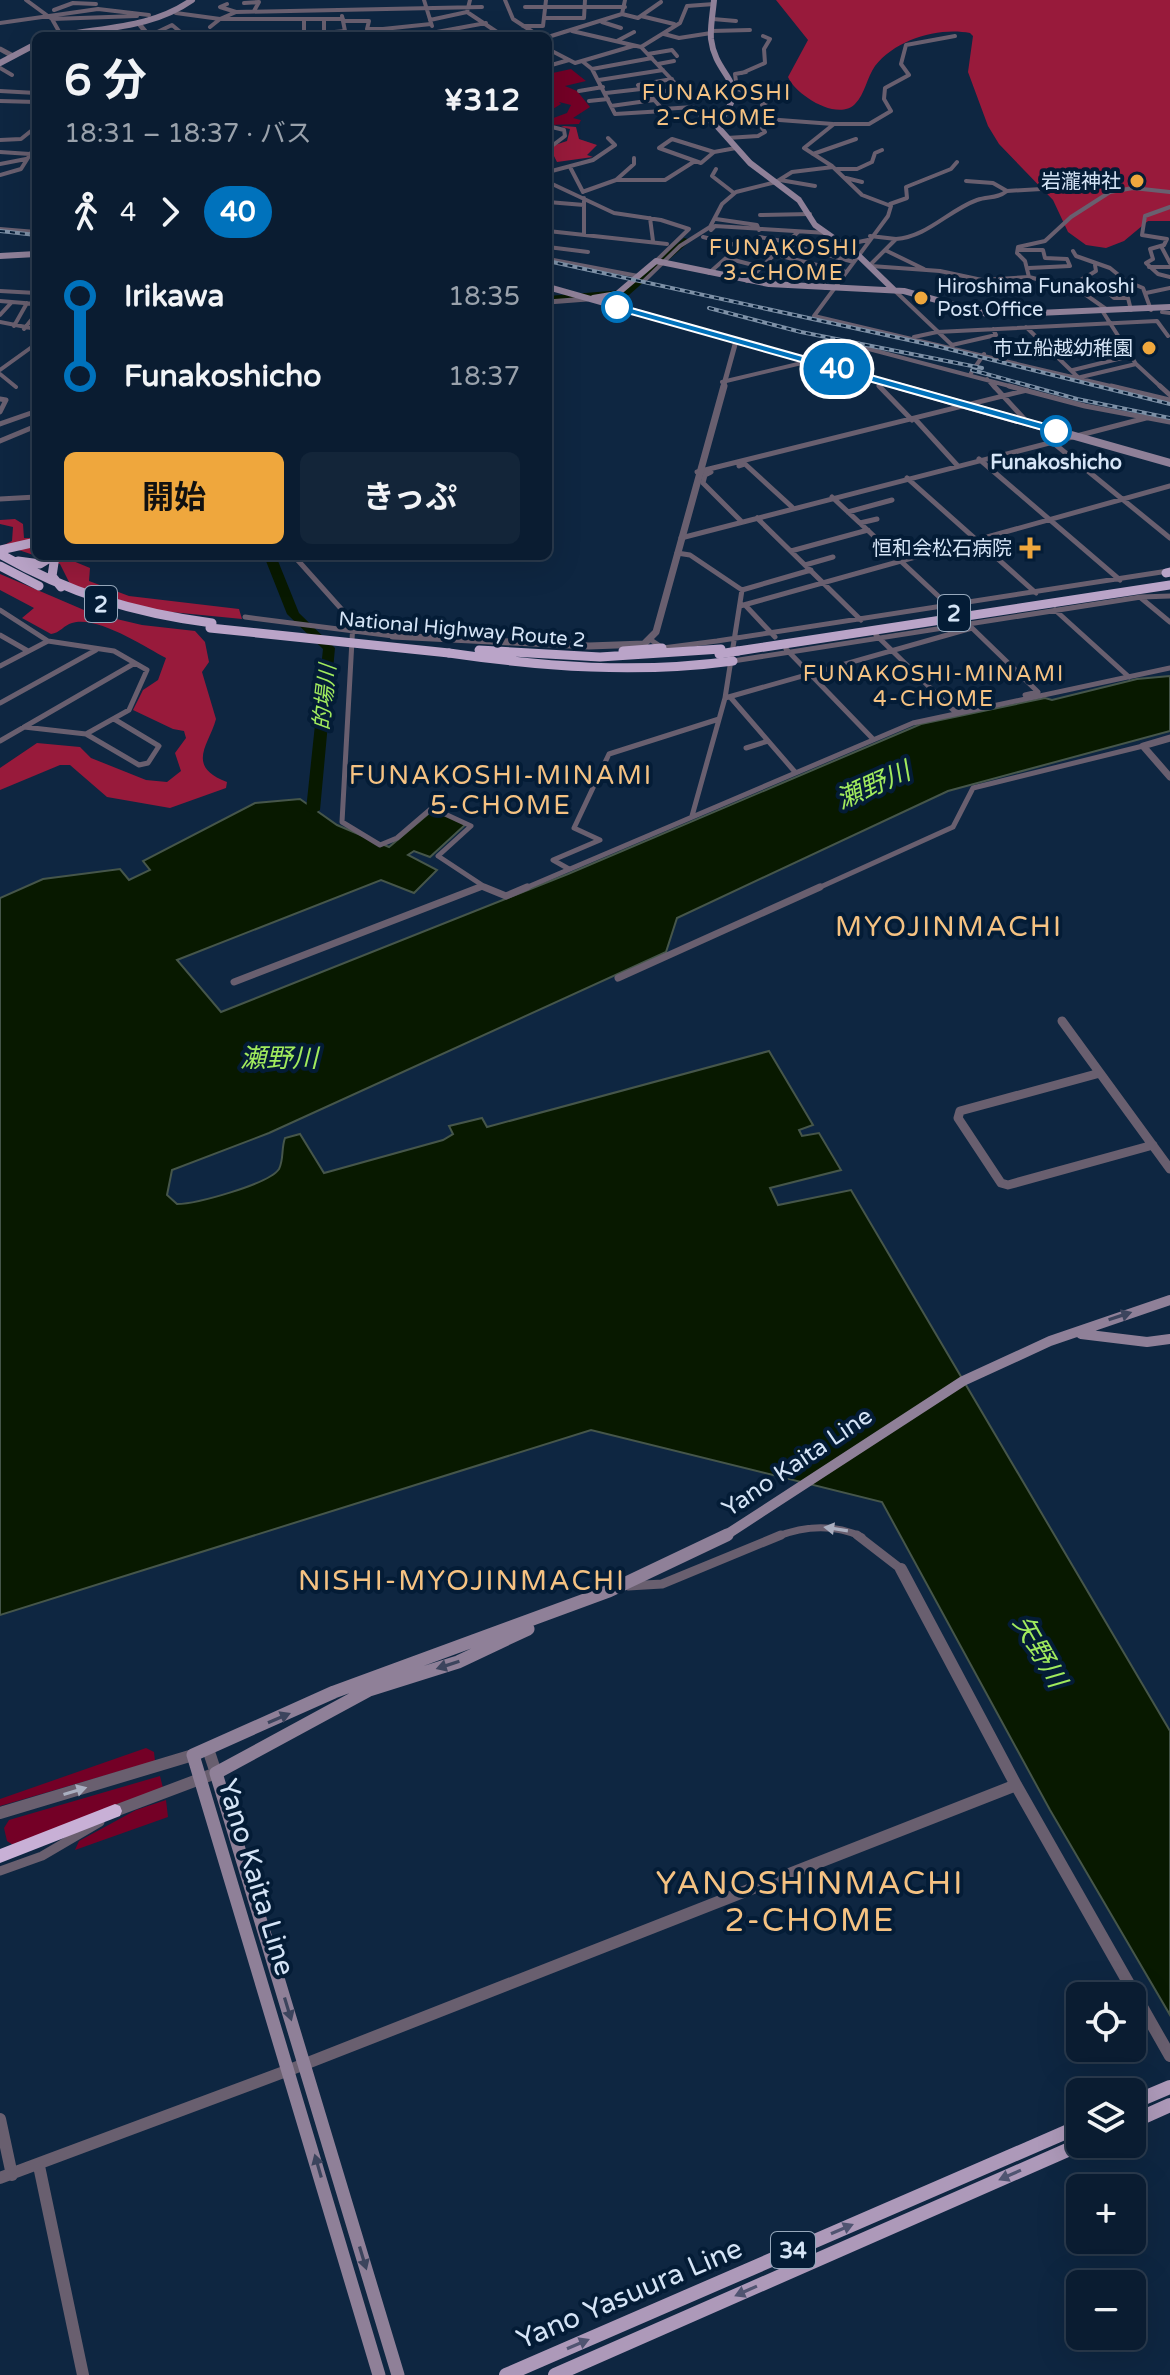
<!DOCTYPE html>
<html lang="ja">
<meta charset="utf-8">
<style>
body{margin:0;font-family:"Varela Round","Noto Sans JP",sans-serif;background:#132539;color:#f1f3f6;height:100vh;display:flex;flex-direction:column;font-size:30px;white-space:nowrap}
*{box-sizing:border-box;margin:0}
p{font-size:26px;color:#99a1ab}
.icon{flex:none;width:44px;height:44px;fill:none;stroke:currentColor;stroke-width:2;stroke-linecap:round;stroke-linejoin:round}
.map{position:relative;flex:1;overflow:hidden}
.panel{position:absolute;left:32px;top:32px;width:520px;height:528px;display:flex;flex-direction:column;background:#0a1c31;border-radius:12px;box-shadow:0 8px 32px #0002,0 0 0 2px #2a3a4d}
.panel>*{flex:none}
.badge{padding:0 16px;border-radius:26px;font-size:28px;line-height:52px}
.fabs{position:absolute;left:1066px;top:1982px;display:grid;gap:16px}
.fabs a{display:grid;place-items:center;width:80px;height:80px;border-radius:12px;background:#0a1c31;box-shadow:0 8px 32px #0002,0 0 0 2px #2a3a4d;font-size:40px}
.map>.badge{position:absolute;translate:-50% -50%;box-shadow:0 0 0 4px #fff}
.legs{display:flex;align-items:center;gap:12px;height:88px;padding:0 32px;font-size:26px}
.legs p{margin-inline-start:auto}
.overview{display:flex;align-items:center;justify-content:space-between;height:136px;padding:0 32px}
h1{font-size:44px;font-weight:700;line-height:60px}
.action{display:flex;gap:16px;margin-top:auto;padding:16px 32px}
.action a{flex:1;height:92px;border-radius:12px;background:#efa73d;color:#111;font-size:32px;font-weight:700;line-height:92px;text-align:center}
.action a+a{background:#132539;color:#f1f3f6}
ul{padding:0 32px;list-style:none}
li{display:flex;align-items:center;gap:28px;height:80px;font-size:30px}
li i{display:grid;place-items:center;width:12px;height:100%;margin:0 10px;background:currentColor}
li i::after{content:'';width:20px;height:20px;margin:-10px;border:6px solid;border-radius:50%;background:#0a1c31}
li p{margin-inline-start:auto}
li:first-child i{background:linear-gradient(#0000 50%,currentColor 0)}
li:last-child i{background:linear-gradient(currentColor 50%,#0000 0)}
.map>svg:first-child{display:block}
</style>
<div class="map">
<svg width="1170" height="2375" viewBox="0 0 1170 2375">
<rect width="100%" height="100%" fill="#0e2641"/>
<path fill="#740026" d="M571,69L586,81L565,86L577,91L590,107L573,118L581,120L579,124L548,125V120L567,113L571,105L559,102L561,104L548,112L551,82L548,74Z
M146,1748L154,1752L155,1761L0,1806V1799Z
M160,1776L163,1788L13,1845L7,1841L4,1828L9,1820Z
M166,1800L168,1817L75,1850L79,1841L136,1810Z"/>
<path fill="#981a3b" d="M776,0H1170V221H1148L1124,241L1106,248L1086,245L1068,232L1053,200L999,144L988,126L968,72L973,36L970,33C939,27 896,39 875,66C867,77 865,94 855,104C837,122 795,94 788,77L808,40Z
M564,126L576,127L579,139L597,145L587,155L593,157L557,162L551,150L552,146L567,141L570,129L561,127Z
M15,519L23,524L24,538H36V556H61L90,568L89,581L129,596L239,609L242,619L151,610L70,584L60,564L4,545L12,541L13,527L0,524V520Z
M0,574L91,613L142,625L195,631L205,642L209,662L202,672L216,719C209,745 185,766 227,782L226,788L170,808L107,797L70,765H60L0,790V768L37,743L80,747L91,758L146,780L167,782L181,771L175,753L186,738L184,731L173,729L133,710L143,690L158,680L166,658C145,647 97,615 72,623C64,625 60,633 51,634L22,618L34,608L0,590Z"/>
<path fill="#081900" stroke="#46564a" stroke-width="2" d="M1170,676V731L948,791L677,918L666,952L269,1133L172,1170L167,1195L177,1204C196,1204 269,1184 279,1169C284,1159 281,1149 285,1138L300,1134L324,1173L443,1140L453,1134L449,1126L482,1118L487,1127L769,1051L813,1125L799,1130L802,1136L819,1133L841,1170L770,1188L778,1205L851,1190L1170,1731V2015L1050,1810L882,1502L591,1430L0,1615V898L43,879L120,869L129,880L150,870L143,861L255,803L300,799L337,825L389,847L434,809L466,824L430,857L414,851L408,855L437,870L414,893L381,880L177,960L221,1012L568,874L921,724L1045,698L1052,700L1137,679Z"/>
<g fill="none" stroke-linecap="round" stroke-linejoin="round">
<path fill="#081900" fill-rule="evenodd" d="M684,238L688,239V243L629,295L548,302V296L622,290Z
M264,556H276L299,613L335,648L320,810L313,814L306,810L323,649L287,614Z"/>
<path stroke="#695f6f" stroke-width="4" d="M26,0L52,19L61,35
M424,0L432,26
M470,0L467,12L503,36
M505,0L513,19L539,36
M244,3L259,2L254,11
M227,4L220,7L236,12
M525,7H625
M54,10L73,3L96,4
M176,13L220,19L236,12L482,7
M622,14L638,18L661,2
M641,16L674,24
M544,18H584L585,0
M52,19L137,16
M304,19V32
M324,19V33L345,31L342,16
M713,19L736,21
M430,20L467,12
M343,21H369L367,29H383
M602,22L621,28
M0,23L98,9L149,15
M523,26H543L546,0
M210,27L220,19H343
M572,31L641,47L691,100
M711,31L750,30
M664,34L679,38L711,33
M149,36L172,25L184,35
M388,36L383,29L431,24
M415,36L486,23
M548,37L622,14L625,0
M617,41L634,32
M641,47L680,23L687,6L714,4
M548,49L575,63L633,46
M648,54L672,50L677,56
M582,61L592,69L615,114L664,111L648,93L681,89
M658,64L674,61
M548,66L569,60
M0,68L12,75
M592,69L652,58
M742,73L765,63L764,49L770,39L763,36
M599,80L663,70
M737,89L769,101L762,105
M734,90L737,89L735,74L746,72
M0,91L36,93
M579,91L603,87
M606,93L641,89L638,85L672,79
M0,101L36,102
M589,101L608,99
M611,106L654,100
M663,109L693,107L702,118L716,125
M548,126L564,130L565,136L548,149
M727,138L758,136L765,132L757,121L766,119L833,124
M672,139L714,152L701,163L659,148Z
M0,140L21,139L36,127
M0,152L30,154
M714,152L736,148
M813,154L856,139
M0,164L26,159
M832,166L804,148L834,124H869L891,111L884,99L885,88L909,75L901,64L906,45L955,36
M570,167L583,192
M716,169L712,176L734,193
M837,169H857L872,162L875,153L882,150
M548,172L593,160L615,145L608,138
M0,175L21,169L36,145
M846,178L862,182
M616,180L634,164V158
M780,180L815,186
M966,181L993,183L1007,191
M548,182L614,213L661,220L689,229L656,261
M585,191L616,180H665L695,161
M584,198V235
M548,202L584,205
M890,204L907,198L906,187L951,169L957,162
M1170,207L1145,216L1142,235L1167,239L1164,245L1150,249L1153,259L1146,263L1158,274L1170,277
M760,215L810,214
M650,218L653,241
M716,219L757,225L759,230
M0,229L36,232
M711,230L715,226L827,233
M548,231L667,244
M870,236L896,239
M703,237L846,272
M786,244L854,262
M844,245L868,240
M1161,246L1170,263
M548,247L588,252
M747,248L759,237L788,242
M1019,250H1043L1045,258L1067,259L1070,266L1029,268
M813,251L842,244
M887,251L924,269
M1073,251L1076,256L1110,268L1126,281L1143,288L1151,310
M548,259L638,276
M870,265L896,239C927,237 949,210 977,200C988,196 997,199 1007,191L1076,187L1092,177
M871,266L940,271L982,280L1029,277L1079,290L1106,309
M1149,267H1170
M709,273L726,258L761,267
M1029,277L1025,261L1017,253L1018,247L1045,241L1071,217L1110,192L1133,188L1170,192
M644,281L680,246L710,227L722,204L736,192L776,182L792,172L833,167L862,195L891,206L888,216L814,316L1119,388
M747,281L798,232
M825,288L823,281L832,269
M1076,289L1079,281L1096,271L1095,265
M894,290L953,346
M1079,290L1099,285L1114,298H1128L1131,310
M0,291L36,293
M1146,293L1170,288
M0,301L36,304
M1103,312L1136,364L1162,388
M1162,312L1170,313
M0,315L11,303
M0,322L36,329
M14,326L27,303
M1026,327L1081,380
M24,329L36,314
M914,337L937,332L1157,321L1168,336
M952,345L996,335L993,329
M1052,352L1117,337
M0,370L36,344
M1073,370L1130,356
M971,373L984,354
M0,374L16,387
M1081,377L1136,364
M987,379L995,388
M878,381L881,388
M722,382L865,348L1017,388"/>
<path stroke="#695f6f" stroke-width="5" d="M879,386L912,420
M994,386L1028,423
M1009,386L1085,406L1170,422
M1111,386L1170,400
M1160,386L1170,395
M0,399L6,400L0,412
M915,419L957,465
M0,424L34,412L36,404
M1040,426L1051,441L1170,538
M0,441L36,426
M979,459L1120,580
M739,466L745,464L792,507
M697,472L1027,390
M711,472L705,475L703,483L742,522
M907,478L1036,593
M832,497L950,607
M0,499L36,497
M848,512L892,500
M757,518L861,620
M860,523L877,519
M681,538L1146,418
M791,551L868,530
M677,553L690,555L742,590L725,698L692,816
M294,556L353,622L342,822L380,845L397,838L432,808L471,826L438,856L488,889
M805,565L833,557
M742,590L811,570
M1141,598L1170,622
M740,606L1170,486
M746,606L775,637
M0,610L48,641L114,651L147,670L129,710L86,734L24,727
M1055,610L1129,677
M245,617L393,636
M971,627L1038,692L1025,695
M0,635L28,651
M876,635L953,710L961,709
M651,640L663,648L717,641L1168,571
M786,649L872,738
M733,661L1141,597L1170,596
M0,666L48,641
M725,698L972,628
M731,698L795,772
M0,703L96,650
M86,734L139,765L148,763L159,746L114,719
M0,741L135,663
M746,748L768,741
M569,869L553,860L600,840L574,828L609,754L719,719
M474,889L482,886
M523,889L913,723L1170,668
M816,889L953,827L973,788L1143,746"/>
<path stroke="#695f6f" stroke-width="7" d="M484,887L506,896L527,887
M618,978L820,887
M234,982L480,887
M776,1537C804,1526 834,1524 862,1537"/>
<path stroke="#695f6f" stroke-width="9" d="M857,1535L901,1569
M628,1586L662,1584L781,1535
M0,1871L42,1856L100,1822"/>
<path stroke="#695f6f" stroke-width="5" d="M140,25L149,36
M0,49L13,56
M548,302L587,299
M723,388L736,341"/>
<path stroke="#695f6f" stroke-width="7" d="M393,636L589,646L644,644L656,632L724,386
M1170,738L1143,746L1170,777"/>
<path stroke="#695f6f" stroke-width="9" d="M1062,1021L1170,1169
M1100,1073L960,1111L958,1118L1001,1183L1008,1185L1153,1145"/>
<path stroke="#695f6f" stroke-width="12" d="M901,1569L1016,1785L1170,2056
M115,1811L216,1773L208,1749
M0,1813L193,1755
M0,2119L12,2175
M39,2166L83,2375
M0,2178L305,2064L1016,1785"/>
<path stroke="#8f8098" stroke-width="6" d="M714,0C713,12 710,27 711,39C716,81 755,81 716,125L750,163L799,200L815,225L859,256L894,290
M59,36C106,27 152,28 192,0
M0,63L36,44
M0,256L36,254
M548,287L905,388
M593,298L617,294L656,261L769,284L904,291L991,315L1170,307"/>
<path stroke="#8f8098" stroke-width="8" d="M898,386L1170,463"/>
<path stroke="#8f8098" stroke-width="10" d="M1081,1334L1147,1342L1170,1339
M723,1537L963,1381L1050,1341L1170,1300"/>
<path stroke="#8f8098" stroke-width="13" d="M379,2375L193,1755L334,1692L609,1591L727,1535
M398,2375L216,1773L369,1690L458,1662L528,1629"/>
<path stroke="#ad99b9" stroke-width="14" d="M1132,2103L1170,2087
M1132,2122L1170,2105
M506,2375L1080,2126
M555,2375L1081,2144"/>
<path stroke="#baa4c8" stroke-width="9" d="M0,550L36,542
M0,554C68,593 135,613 212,623
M55,556L52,576L61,587
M18,561L40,564L53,556
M0,566L39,586
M1166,573L1170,572
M479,650L600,657L721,649
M623,651L662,648
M738,651L1170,585
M449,653C545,667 637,674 733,661"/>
<path fill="#c8b0d6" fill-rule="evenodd" d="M115,1804L120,1806L122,1811L120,1816L0,1863V1849Z"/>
<defs>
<path id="rail" d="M0,231L36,235
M548,261L936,346L1170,404
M709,308L801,332L982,368
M972,370L1077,399L1170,418"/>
</defs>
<use href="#rail" stroke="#7d90a6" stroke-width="4"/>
<use href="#rail" stroke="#041c36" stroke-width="2" stroke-dasharray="5" stroke-linecap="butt"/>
<path stroke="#baa4c8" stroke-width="9" d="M210,628L449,653
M719,654L738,651"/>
</g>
<defs><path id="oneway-solid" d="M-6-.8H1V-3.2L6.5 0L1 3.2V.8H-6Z" transform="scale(2)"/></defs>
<g fill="#3c445d">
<use href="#oneway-solid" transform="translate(1120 1316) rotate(-18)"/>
<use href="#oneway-solid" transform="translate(448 1665) rotate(162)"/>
<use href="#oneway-solid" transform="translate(279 1718) rotate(-23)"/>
<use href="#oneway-solid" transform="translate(288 2009) rotate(73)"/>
<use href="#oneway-solid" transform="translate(318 2166) rotate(-106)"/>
<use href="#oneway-solid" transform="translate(363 2258) rotate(73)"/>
</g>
<g fill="#aaafc0">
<use href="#oneway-solid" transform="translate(836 1529) rotate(-171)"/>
<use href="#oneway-solid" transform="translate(75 1791) rotate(-17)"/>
</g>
<g fill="#505471">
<use href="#oneway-solid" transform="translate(1010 2175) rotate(156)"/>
<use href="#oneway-solid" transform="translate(842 2229) rotate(-23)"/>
<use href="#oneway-solid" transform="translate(746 2291) rotate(156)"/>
<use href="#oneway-solid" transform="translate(578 2344) rotate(-23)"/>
</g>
<path fill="#0072bc" stroke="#fff" stroke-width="2" d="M617,304L1060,428L1062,431L1053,433L613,309Z"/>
<g fill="#efa73d" stroke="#041c36" stroke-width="3">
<circle cx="1137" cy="181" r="8"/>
<circle cx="921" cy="298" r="8"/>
<circle cx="1149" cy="348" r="8"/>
<path d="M1026 536h8v8h8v8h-8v8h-8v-8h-8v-8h8z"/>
</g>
<g fill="#fff" stroke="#0072bc" stroke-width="4">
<circle cx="617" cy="307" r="14"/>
<circle cx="1056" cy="431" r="14"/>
</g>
<g text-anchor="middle" stroke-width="8" stroke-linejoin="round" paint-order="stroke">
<g font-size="20" fill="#d5e4f6" stroke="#041c36" text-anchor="end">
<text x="1121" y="188">岩瀧神社</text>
<text x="937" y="293" text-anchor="start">Hiroshima Funakoshi<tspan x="937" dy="23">Post Office</tspan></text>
<text x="1133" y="355">市立船越幼稚園</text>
<text x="1012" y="555">恒和会松石病院</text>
</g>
<g font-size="20" font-weight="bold" fill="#d5e4f6" stroke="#041c36">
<text x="1056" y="469">Funakoshicho</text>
</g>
<g font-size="20" fill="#d5e4f6" stroke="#041c36">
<text transform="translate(462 629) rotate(5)" y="7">National Highway Route 2</text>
</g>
<g font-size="22" letter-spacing="2" fill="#f5c282" stroke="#041c36">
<text x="717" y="100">FUNAKOSHI<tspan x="717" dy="25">2-CHOME</tspan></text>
<text x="784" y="255">FUNAKOSHI<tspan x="784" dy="25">3-CHOME</tspan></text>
<text x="934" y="681">FUNAKOSHI-MINAMI<tspan x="934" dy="25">4-CHOME</tspan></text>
</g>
<g fill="#041c36" stroke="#96a8bc" stroke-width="2">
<rect x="85" y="586" width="32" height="36" rx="6"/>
<rect x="938" y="595" width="32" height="36" rx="6"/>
<rect x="771" y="2232" width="44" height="36" rx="6"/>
</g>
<g font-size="22" font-weight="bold" fill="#d5e4f6">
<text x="101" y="612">2</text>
<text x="954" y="621">2</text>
<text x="793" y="2258">34</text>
</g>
<g font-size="22" font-style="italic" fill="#a1eb5d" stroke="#041c36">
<text transform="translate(324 697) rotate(-84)" y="8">的場川</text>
</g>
<g font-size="24" fill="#d5e4f6" stroke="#041c36">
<text transform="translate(797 1462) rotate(-34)" y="8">Yano Kaita Line</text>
</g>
<g font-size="26" letter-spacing="2" fill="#f5c282" stroke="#041c36">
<text x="501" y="784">FUNAKOSHI-MINAMI<tspan x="501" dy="30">5-CHOME</tspan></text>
</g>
<g font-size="26" font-style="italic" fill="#a1eb5d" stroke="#041c36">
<text transform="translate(873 785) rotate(-24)" y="9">瀬野川</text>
<text x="279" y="1067">瀬野川</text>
<text transform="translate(1040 1651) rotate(60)" y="9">矢野川</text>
</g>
<g font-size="28" letter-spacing="2" fill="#f5c282" stroke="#041c36">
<text x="949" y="936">MYOJINMACHI</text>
<text x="462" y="1590">NISHI-MYOJINMACHI</text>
</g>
<g font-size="28" fill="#d5e4f6" stroke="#041c36">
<text transform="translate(257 1877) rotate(73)" y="10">Yano Kaita Line</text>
<text transform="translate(629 2293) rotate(-23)" y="10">Yano Yasuura Line</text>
</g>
<g font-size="32" letter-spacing="2" fill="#f5c282" stroke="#041c36">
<text x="810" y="1894">YANOSHINMACHI<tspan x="810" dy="37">2-CHOME</tspan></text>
</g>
</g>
</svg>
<div class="fabs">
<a><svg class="icon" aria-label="locate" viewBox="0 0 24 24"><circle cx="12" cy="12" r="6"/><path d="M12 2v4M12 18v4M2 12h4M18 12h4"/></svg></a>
<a><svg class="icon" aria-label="layers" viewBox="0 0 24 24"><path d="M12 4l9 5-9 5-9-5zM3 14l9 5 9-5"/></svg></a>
<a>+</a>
<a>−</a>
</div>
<b class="badge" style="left:837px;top:369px;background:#0072bc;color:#fff">40</b>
<section class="panel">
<div class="overview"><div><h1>6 分</h1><p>18:31 – 18:37 · バス</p></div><b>¥312</b></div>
<div class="legs"><svg class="icon" aria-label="walk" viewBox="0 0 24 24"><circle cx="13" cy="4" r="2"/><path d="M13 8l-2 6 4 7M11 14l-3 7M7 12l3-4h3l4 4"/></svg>4<svg class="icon" aria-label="forward" viewBox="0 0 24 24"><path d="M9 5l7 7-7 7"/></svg><b class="badge" style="background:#0072bc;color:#fff">40</b></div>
<ul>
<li><i style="color:#0072bc"></i><b>Irikawa</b><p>18:35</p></li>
<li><i style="color:#0072bc"></i><b>Funakoshicho</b><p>18:37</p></li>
</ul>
<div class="action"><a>開始</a><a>きっぷ</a></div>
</section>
</div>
